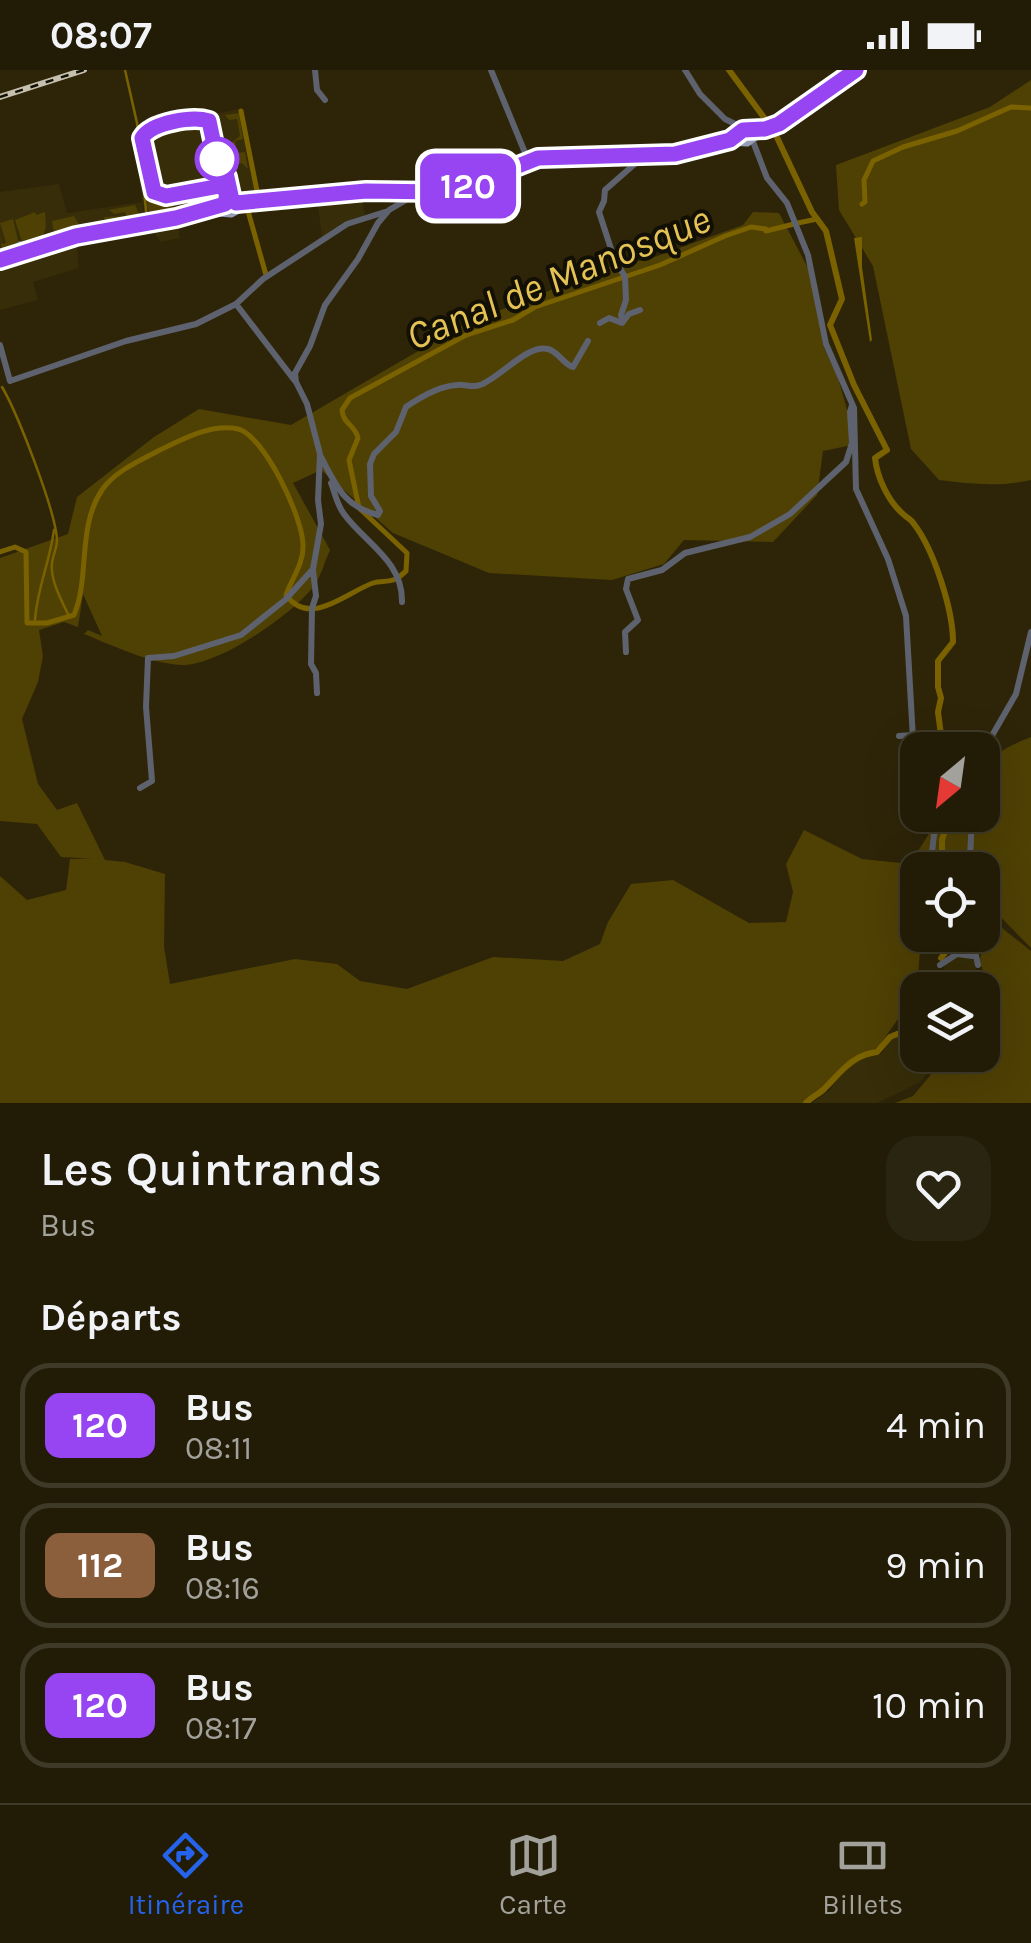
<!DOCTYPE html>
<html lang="fr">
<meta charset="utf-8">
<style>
body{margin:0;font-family:Karla,sans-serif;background:#2a2511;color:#f1f3f6;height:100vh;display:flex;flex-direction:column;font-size:38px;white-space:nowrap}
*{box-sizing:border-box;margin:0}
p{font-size:32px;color:#a2a19b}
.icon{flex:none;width:55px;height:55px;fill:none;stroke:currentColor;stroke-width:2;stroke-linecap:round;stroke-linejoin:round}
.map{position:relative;height:1033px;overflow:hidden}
.sheet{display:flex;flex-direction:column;background:#221c07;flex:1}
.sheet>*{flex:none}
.badge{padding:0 20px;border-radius:15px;font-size:35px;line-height:65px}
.needle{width:65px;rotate:209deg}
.tools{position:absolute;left:900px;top:662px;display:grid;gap:20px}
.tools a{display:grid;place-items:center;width:100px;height:100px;border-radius:20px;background:#221c07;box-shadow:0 10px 40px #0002,0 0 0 2px #3f3a28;font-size:50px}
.map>.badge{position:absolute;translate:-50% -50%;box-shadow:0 0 0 5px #fff}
h2{padding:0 40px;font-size:38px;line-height:90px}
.round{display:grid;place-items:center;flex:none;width:105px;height:105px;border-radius:30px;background:#2a2511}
.summary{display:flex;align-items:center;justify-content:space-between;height:170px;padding:0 40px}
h1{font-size:48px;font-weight:600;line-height:75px}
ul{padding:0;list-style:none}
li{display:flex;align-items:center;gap:30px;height:125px;margin:0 20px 15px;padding:0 20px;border:5px solid #3f3a28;border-radius:30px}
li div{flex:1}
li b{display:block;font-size:38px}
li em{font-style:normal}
li .badge{min-width:110px;font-weight:700;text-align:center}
.status{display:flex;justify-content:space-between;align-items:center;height:70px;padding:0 50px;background:#221c07;direction:ltr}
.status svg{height:28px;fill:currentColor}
.dock{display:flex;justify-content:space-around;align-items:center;height:140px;border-top:2px solid #3f3a28;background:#221c07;font-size:28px;color:#a2a19b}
.dock a{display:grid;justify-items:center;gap:5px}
.dock .on{color:#2563eb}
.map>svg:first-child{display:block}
</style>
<div class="status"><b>08:07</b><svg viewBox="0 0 49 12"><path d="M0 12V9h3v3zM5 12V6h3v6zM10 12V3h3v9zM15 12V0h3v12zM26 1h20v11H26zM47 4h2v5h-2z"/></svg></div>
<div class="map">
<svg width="1031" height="1033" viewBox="0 0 1031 1033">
<rect width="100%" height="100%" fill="#2e2509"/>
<path fill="#372d08" d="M240,39L258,130L232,129L149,153L142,133L146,153L76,167L79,198L33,212L38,230L0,240V122L59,114L67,143L142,132L134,60Z
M361,124L365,145L343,153L322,167L317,128Z
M172,152L177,155L180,168L161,172L149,156Z
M959,865H977L975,913L970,920H933L943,906L944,893L956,879Z
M917,941L918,985H940L921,1012L877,1033H812L829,1021L842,1003L859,989L881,984L889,971L909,962Z"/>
<path fill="#4f4004" d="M1031,10V410C1000,417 970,414 939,410L911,379L873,196L839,140L836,95L990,37Z
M239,43L243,69L235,71L237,83L245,82L248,99L242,93L222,98L219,95L236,88L231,73L240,66L237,49L229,50L225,45Z
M150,116L154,128L168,129L176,141L212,134L210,120L221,118L225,130L223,132L152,152L147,136Z
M135,135L142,151L109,157L104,147L126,146L125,142L114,144L109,140Z
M35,142L36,145L45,142L46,157L41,172L21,179L24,178L15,150Z
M753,142L779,143L809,200L824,278L837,305L857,374L823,381L817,425L773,472L684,470L664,494L612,510L489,503L393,463L321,400L293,413L330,480C325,491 321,506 314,516C292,545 218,596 181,595C149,593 114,576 84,564L88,560L102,566L83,524L78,557L64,552L39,560L43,586L38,612L22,649L38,714L57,740L77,733L105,790L125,792L165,804L164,877L170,914L295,889L337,894L360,911L407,919L493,887L563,891L600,874L608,852L631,814L673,810L749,853L786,852L793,822L786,794L804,760L862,789L910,794L940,746L967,753L970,745H982C982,696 983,686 1031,667V878L983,829L982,800H918V865H921L917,922L879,976L803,1033H0V806L27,830L66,820L70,789H92L61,787L37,754L0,751V488L68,464L77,427L154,367L199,339L291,355L463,255L619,193L646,190L743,155Z
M74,146L80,156L88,155L87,159L55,169L52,151Z
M13,149L19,175L2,183L0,164L2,174L6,173L0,153Z
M1002,858L1031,881V1033H895L913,1026L947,985H982V920H978L986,910L980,892L983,861Z"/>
<path fill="#7a6200" d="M862,167V197L872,270L870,272L854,168Z"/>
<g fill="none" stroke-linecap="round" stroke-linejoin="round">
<path stroke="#7a6200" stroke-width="2.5" d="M125,0L137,53L147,150
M2,317C17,342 56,442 57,470C57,478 53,485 52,493C50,509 61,530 68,544
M35,550C37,519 50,491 54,460"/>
<path stroke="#7a6200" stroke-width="5" d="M241,41L258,126
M862,134L865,132L864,110L873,91L903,77L957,61L1011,37L1031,38
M248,141L266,205
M798,153L817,149
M766,161L794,154
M0,482L15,477L26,482L27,553H47L74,545C90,507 77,457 102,420C114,402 139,391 158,381C181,370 211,353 238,359C264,365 303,448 303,475C304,493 292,508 286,525C310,558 345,523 373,513C381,510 387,513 396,509
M398,508L406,501L407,483L359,438L349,390L358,368C355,355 343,354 342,340L350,328L466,265L513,250L535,237L660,195L725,166L751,157L766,159"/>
<path stroke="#7a6200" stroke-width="6" d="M729,0L774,61L812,142L826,161L842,229L830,255L854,315L887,380L875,388C877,407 888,431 903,444C908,449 910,448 914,454C934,480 953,540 953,572L938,591V617L941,628L938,642L943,680
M942,800V770L950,745
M941,888L949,878L953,865
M928,920L940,906
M806,1033C812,1026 820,1024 825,1018C842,1001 852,985 877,982L890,967L907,960L918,937"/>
<path stroke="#5e626e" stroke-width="6" d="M315,0L317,20L325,30
M491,0L528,90
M685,0L700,24L725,49L745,59
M752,69L767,108L787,133L808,185L826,274L854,338L856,419L888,489L906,546L913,669L918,683
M220,103L227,108L232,131
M207,119L223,117L227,128
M0,185L19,179L20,174
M236,234L295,311
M623,252L621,245L626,230L625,207L614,188L599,142L604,131L605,120L645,85
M600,253L609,248L622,253L629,244L640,240
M0,275L10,311L126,271L196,254L236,234L263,209L347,154L388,141
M320,385C336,415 343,436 378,445L380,441L371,426L370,394L374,384L396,362L406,337C419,328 440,316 457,315C465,314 472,318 480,315C500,308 527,274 548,279C559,282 563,294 573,297L588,271
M331,413C335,423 337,435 344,444C365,473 403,491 402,532
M313,500L316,526L312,538L311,594L316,603L317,623
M626,582L625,562L638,550L626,519L628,509L662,500L685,483L750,467L790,444L846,392L852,373L850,342L852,335
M899,666L913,665
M982,683L1016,624L1031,562
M140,718L152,711L146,637L148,588L174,586L241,565L285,530L313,499L321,454L318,430L320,384L307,334L296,312L295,303L310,276L325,235L358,189L378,153L389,140L418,123
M930,800L934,765L941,745
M948,800L970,789L972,745
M940,895L957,884L973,886
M978,895L975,881L978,865"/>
<path stroke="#959eb6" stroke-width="9" d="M732,69L743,60H762
M384,120L428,124L450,122L516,94L549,85L668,84L730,71L747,72L765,59L786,50L856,0
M208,141L231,143L242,137L267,131L390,120
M0,190L76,167L208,141L230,131L236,133L237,139"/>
<defs>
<path id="rail" d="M0,27L84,0"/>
</defs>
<use href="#rail" stroke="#c6c0af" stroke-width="6"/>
<use href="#rail" stroke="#120f04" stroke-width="2.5" stroke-dasharray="8" stroke-linecap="butt"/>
</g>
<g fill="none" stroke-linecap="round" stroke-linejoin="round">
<defs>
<path id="line" d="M0,190L76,166L176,148L225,134L227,122L220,116L166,126L154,122L142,68C152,52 193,46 209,51L220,103L227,107L232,130L236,133L366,121L441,122L473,114L538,88L675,84L730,70L743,60L765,59L779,54L856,0"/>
</defs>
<use href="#line" stroke="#fff" stroke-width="22"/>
<use href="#line" stroke="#9744f2" stroke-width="15"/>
</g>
<circle fill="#fff" stroke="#9744f2" stroke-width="5" cx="217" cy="89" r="20"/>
<g text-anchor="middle" stroke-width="8" stroke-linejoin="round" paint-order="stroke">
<g font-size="40" font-style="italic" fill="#e4c253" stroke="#120f04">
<text transform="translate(558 207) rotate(-22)" y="14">Canal de Manosque</text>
</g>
</g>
</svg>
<div class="tools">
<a><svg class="needle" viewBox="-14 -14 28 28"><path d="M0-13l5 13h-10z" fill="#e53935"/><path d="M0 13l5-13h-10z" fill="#a2a19b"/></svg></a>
<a><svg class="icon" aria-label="locate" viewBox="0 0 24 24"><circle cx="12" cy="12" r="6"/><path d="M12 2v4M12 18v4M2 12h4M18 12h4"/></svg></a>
<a><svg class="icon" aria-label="layers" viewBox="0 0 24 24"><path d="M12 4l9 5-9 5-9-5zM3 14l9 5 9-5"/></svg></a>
</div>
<b class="badge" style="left:468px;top:116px;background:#9744f2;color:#fff">120</b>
</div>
<section class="sheet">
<div class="summary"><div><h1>Les Quintrands</h1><p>Bus</p></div><a class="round"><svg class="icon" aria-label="heart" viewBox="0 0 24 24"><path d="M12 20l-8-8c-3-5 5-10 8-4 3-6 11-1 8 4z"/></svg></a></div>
<h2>Départs</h2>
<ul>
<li><span class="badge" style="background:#9744f2;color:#fff">120</span><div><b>Bus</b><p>08:11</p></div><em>4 min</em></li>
<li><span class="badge" style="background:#8b5e3c;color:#fff">112</span><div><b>Bus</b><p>08:16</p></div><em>9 min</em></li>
<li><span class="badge" style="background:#9744f2;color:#fff">120</span><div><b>Bus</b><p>08:17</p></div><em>10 min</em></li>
</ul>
</section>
<nav class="dock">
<a class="on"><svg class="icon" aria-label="directions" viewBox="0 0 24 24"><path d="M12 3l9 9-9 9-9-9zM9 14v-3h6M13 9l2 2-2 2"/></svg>Itinéraire</a>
<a><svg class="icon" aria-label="map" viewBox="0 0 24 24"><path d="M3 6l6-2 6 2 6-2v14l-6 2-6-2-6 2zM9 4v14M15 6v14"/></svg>Carte</a>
<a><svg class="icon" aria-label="tickets" viewBox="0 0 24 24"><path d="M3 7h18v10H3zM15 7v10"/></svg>Billets</a>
</nav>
